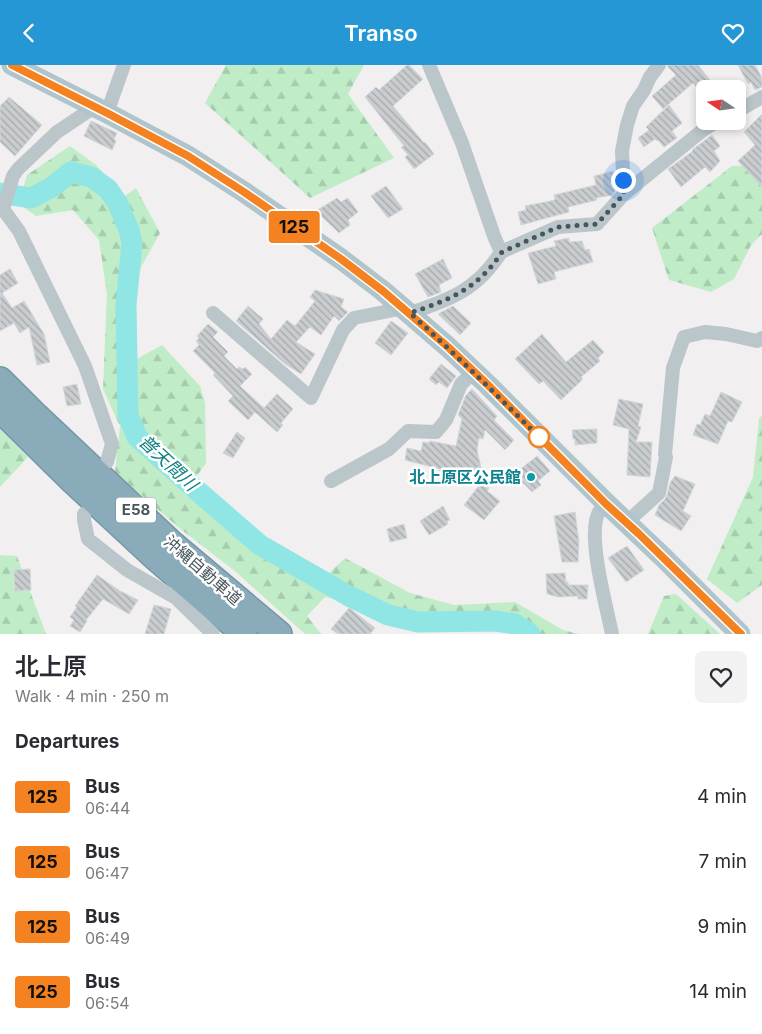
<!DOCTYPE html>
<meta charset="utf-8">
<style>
body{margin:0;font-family:Inter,"Noto Sans JP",sans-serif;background:#f2f2f3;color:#2b2b33;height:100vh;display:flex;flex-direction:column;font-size:19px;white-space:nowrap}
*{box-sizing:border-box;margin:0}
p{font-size:16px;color:#7c7c81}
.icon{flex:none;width:28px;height:28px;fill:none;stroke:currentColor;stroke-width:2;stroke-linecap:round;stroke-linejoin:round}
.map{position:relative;height:569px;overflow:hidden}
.drawer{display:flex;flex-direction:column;background:#fff;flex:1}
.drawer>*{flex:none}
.badge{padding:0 10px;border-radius:4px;font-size:18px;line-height:32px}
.needle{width:32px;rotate:283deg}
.controls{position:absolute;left:696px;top:15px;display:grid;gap:10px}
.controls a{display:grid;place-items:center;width:50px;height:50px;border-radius:8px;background:#fff;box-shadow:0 2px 8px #0003;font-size:25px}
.you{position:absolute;width:25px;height:25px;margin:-12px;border:4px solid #fff;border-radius:50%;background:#1a73e8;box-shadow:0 0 0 8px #1a73e833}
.map>.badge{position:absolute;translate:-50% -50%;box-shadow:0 0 0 2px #fff}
h2{padding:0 15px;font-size:19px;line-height:45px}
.round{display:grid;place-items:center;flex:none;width:52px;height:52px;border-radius:8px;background:#f2f2f3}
.head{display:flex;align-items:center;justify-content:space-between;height:85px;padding:0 15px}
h1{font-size:24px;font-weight:600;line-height:38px}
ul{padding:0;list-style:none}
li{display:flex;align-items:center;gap:15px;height:65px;padding:0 15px}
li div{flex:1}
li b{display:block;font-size:19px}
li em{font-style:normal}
li .badge{min-width:55px;font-weight:700;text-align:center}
header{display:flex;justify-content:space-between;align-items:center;height:65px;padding:0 15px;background:#2597d5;color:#fff;font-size:22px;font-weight:600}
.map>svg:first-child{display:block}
</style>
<header><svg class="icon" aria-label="back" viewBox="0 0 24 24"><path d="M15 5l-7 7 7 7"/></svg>Transo<svg class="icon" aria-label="heart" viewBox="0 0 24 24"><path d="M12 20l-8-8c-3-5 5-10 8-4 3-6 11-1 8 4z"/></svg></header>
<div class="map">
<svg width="762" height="569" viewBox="0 0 762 569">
<defs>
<pattern id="forest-firs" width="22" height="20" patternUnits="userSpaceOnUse" patternTransform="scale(1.25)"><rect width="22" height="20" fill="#c0ecc8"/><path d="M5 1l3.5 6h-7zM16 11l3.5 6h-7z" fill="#a6ccae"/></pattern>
<pattern id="building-back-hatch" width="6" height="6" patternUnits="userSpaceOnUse" patternTransform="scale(1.25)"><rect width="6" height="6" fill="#c9cdd0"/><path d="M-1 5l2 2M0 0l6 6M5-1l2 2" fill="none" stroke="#a5a9ac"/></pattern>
</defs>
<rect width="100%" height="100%" fill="#f1efef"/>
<path fill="url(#forest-firs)" d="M226,0H364L348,29L394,93L310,133L205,38Z
M70,81L96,100L125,131L136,123L160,168L141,202L121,285L135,295L162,280L200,321L205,338L206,398L194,415L252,468L274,478L327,510L345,493L410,528L454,540L515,537L563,565L579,569H523L511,561L384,555L348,537L325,532L307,551L321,569H305L236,507L178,462L115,407L120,361L103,324L107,229L99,175L73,145L36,151L19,139L27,110Z
M762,100V169L751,180L734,214L711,227L669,215L652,163L732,101Z
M762,350V520L737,538L707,514L753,412L759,354Z
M0,364L28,392L0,422Z
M0,490L17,491L46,569H0Z
M676,529L720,569H648L664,531Z"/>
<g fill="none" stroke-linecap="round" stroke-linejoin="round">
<path stroke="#90e6e5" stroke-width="21" d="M0,128L31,133L52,122L71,107L91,112L108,124L118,139L129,165L132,178L126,240L128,350L137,372L185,415L260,480L347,530L388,550L418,557L495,556L515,559L530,569"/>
</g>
<path fill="url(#building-back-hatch)" stroke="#d3d7da" d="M407,0H409L423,14L393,41L424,78L425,77L434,89L414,104L405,92L408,90L401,82L404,81L365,32L376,22L379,25Z
M668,0H698L717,24H705V33L693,18L663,44L652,31L676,10L668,2Z
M738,0H755L762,13V22L755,25L751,17L748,19Z
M9,32L42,60L15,91L0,77V41Z
M669,40L682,58L672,66L677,73L664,82L658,75L657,76L655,74L644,82L638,73L649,65L646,62Z
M762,49V122L738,96L755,80L744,67Z
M91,56L117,68L114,74L116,76L112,85L84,71Z
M712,70L720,81L714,86L720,96L710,107L705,102L681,122L668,104L693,86L692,85Z
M614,106L615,126L612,130L596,133L597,135L568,142L569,147L521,160L518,147L526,145L525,141L555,135L554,130L596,120L594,111Z
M386,121L403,144L388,153L371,131Z
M337,133L341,137L348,133L358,147L348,155L350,160L339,168L316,146Z
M569,173V177L582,176L585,185L589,184L593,197L554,207L556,214L538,219L528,188L556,181L554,176Z
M443,194L452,213L439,220L441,227L428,232L415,209Z
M10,204L18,218L2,228L12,243L24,236L44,269L50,297L37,300L29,262L20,268L14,258L0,266V210Z
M315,225L344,234L341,242L348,247L339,256L334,251L321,270L310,262L296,277L315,289L301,309L285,299L236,256L248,241L263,254L259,259L271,274L287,255L295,261L315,236L310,232Z
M453,241L471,258L460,270L438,249Z
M391,256L408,268L391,290L375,278Z
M208,259L218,267L213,272L228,287L224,291L237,304L239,302L243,304L245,302L252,309L240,321L264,343L277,329L293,344L281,358L283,360L277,367L255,347L248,355L228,336L233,331L213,310L215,308L193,286L199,280L196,276L199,273L197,271Z
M542,269L566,297L593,275L604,287L598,293L600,296L581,312L583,314L561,335L543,316L539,319L515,294Z
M441,299L456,311L447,323L439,317L436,320L429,314Z
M77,319L81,339L67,341L63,322Z
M472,324L497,351L494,355L514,375L505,385L485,365L483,374L479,373L477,385L482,407L450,415L438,413L440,404L405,395L407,383L421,386L423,377L429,378L430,376L456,381L462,354L458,350L466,330Z
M721,327L742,337L732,357L728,356L718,379L693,370L697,359L700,360L705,349L710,351Z
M619,334L643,339L638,361L641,362L636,377H652L650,412L627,410L629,364L613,360Z
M597,364V378L575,380V374H573L572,365Z
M237,367L245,373L233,393L223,388Z
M537,391L550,406L538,416L541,420L532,427L523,418L519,421L517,407Z
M675,411L695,419L683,446L691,451L681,466L655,450L659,440L665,434L667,430L670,418Z
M481,418L489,423L487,426L500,436L484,455L464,440Z
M443,441L450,455L447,456L448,459L429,470L420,456Z
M575,447L579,477L578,497H562L554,451Z
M404,459L407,473L390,477L387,464Z
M627,481L644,505L626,517L608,493Z
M30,504L31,525L15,526L14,505Z
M565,508L566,517H568V520H588L587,534H578V531L558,532L547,529L546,509Z
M97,510L120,526L138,535L129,549L103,534L86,555L87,556L80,567L70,561L74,555L70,552L77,542L75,541Z
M154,540L171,544L164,569H145Z
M349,543L375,563L370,569H338L331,564Z"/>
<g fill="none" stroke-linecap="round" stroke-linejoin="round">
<defs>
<path id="motorway" d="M0,315L33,348L171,478L279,569
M0,344L72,415L156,493L244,569"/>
</defs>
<use href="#motorway" stroke="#7597a6" stroke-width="28"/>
<path stroke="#bbc6cb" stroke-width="14" d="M429,0L462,78L494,171L501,187
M738,46L762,32
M107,48L124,0
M624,129L622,86L627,60L633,41L644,25L650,12L659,0
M0,143L3,144L19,166L85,301L112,379L107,397
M3,144L13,111L18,104L57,67L87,47L93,41
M213,248L311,333L343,265L354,253L404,243
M410,248C450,235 478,224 501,187L558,162L597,159L624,129L703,65L718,56
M331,416L389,384L408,366L436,367L446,355L461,319L474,307
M607,439C604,441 601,444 599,447C586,469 607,543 612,569
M84,449V455L88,474L127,505L176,533L213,569
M627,457L659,428L666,392L665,389L673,303L684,272L705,267L726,269L757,276L762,273"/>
<path stroke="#b0c4cc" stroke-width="21" d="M12,0L107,48L188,91L244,127L341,194L383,226L448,282L488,320L607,439L663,492L740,569"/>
<use href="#motorway" stroke="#8aacba" stroke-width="25"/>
</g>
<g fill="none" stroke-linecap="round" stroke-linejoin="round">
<defs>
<path id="line" d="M12,0L107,48L188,91L244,127L341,194L383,226L448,282L488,320L606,439L639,469L741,569"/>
</defs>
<use href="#line" stroke="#fff" stroke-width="11"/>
<use href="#line" stroke="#f58220" stroke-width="8"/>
<path stroke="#48565b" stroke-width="5" stroke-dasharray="0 9" d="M539,372L541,374C498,331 455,289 410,248C449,235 478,224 502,187L558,162L597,159L624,129L623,115"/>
</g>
<circle fill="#fff" stroke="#f58220" stroke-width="2.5" cx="539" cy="372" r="10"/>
<circle fill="#0f9aa8" stroke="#fff" stroke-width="2" cx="531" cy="412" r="5"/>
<g text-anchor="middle" stroke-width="5" stroke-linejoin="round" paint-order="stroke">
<rect fill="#fff" stroke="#7f898c" stroke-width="1" x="116" y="432.5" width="40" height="25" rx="4"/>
<g font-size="15" font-weight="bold" fill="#48565b">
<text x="136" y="450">E58</text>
</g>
<g font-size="16" font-weight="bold" fill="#0d838f" stroke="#fff" text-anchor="end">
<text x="521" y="418">北上原区公民館</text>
</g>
<g font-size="16" fill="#48565b" stroke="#fff">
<text transform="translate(203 505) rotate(41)" y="6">沖縄自動車道</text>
</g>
<g font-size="18" font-style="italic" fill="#158383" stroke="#fff">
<text transform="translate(168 398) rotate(43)" y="6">普天間川</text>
</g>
</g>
</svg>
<div class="controls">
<a><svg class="needle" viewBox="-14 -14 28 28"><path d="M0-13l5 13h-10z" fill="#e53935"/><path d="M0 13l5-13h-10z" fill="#7c7c81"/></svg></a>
</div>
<div class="you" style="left:623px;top:115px"></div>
<b class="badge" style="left:294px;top:162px;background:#f58220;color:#111">125</b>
</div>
<section class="drawer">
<div class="head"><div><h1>北上原</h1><p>Walk · 4 min · 250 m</p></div><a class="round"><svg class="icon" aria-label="heart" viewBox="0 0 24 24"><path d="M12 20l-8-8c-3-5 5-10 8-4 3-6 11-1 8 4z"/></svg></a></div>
<h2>Departures</h2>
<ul>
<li><span class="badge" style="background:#f58220;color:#111">125</span><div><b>Bus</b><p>06:44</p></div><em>4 min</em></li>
<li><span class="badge" style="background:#f58220;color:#111">125</span><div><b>Bus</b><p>06:47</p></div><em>7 min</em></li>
<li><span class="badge" style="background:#f58220;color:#111">125</span><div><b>Bus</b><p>06:49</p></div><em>9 min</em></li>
<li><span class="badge" style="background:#f58220;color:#111">125</span><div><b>Bus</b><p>06:54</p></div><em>14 min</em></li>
</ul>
</section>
